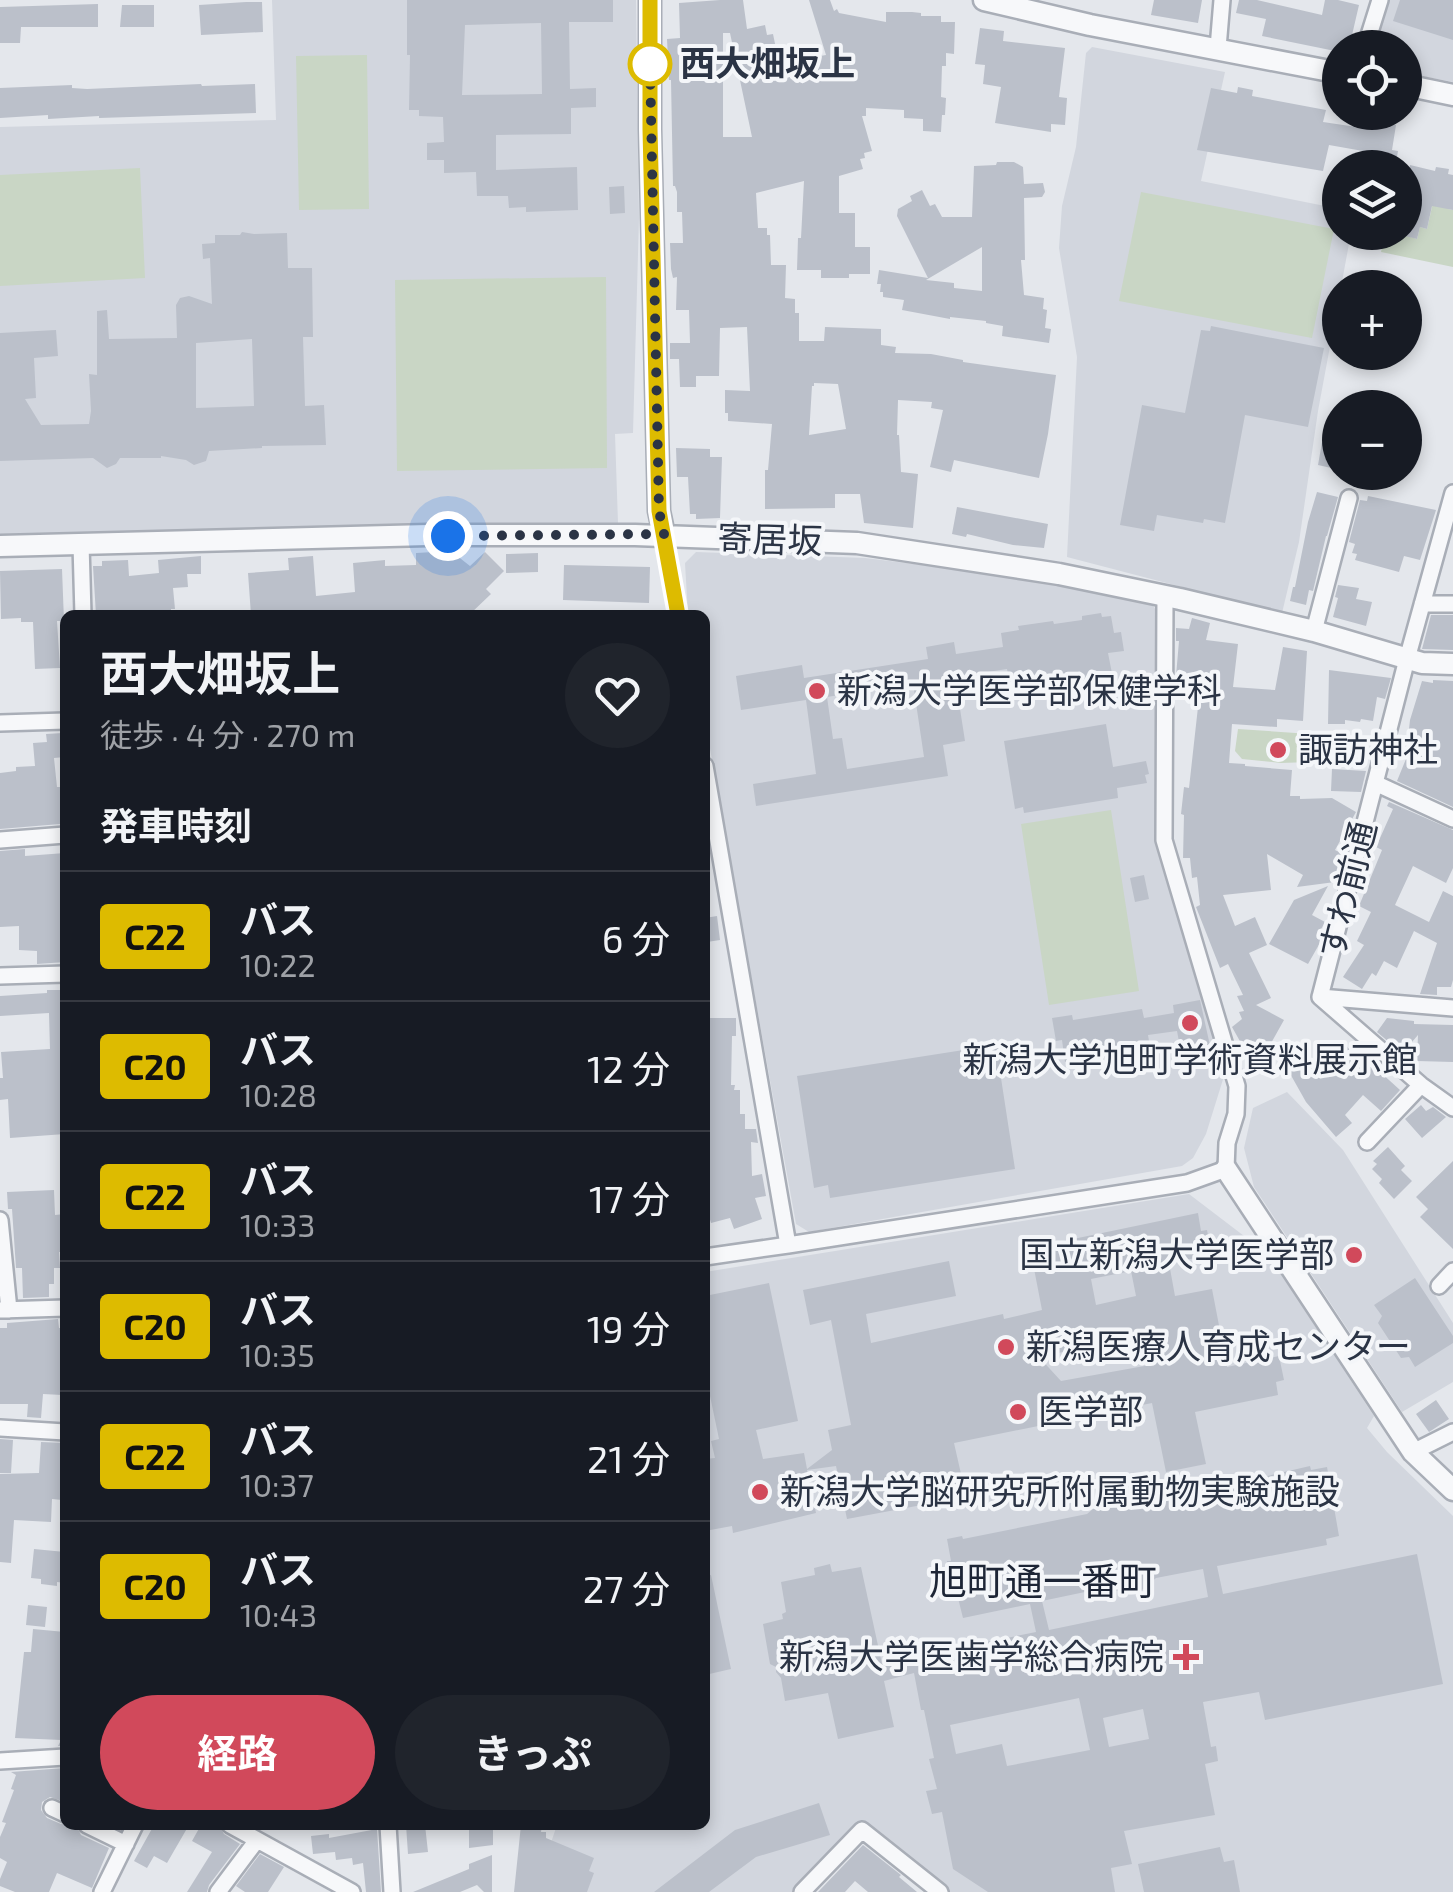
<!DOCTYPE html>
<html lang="ja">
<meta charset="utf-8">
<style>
body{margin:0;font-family:"Exo 2","Noto Sans JP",sans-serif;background:#20242c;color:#f1f3f6;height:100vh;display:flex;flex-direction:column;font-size:38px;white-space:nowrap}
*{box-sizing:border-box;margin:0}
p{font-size:32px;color:#9ea1a6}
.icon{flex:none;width:55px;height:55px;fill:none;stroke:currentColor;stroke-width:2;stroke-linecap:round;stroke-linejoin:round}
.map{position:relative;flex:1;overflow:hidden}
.panel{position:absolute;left:60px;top:610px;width:650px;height:1220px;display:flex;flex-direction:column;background:#171b24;border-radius:15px;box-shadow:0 5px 15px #0003}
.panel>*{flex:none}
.badge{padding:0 20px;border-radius:8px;font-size:35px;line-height:65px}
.controls{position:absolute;left:1322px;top:30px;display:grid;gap:20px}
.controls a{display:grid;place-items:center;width:100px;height:100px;border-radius:50%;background:#171b24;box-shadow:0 5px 15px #0003;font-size:50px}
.you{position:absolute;width:50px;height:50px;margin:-25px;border:8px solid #fff;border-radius:50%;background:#1a73e8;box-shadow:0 0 0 15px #1a73e833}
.map>.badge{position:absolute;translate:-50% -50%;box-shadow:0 0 0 5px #fff}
h2{padding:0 40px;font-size:38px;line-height:90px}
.round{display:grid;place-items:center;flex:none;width:105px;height:105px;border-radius:52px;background:#20242c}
.overview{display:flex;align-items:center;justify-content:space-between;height:170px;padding:0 40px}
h1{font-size:48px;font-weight:700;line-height:75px}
.action{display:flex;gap:20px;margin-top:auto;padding:20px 40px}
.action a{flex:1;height:115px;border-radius:60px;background:#d1495b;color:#fff;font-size:40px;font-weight:700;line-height:115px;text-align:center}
.action a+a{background:#20242c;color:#f1f3f6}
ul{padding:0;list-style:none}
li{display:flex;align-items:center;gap:30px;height:130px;padding:0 40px;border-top:2px solid #363941}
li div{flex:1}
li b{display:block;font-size:38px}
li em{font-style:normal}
li .badge{min-width:110px;font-weight:700;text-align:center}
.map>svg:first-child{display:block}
</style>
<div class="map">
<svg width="1453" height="1892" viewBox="0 0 1453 1892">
<rect width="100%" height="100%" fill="#e4e7ec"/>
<path fill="#d2d6de" d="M272,0H636L639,218L633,433L615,434L618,523L0,538V127L276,120Z
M1390,0H1453V82L1405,73V48H1374Z
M1092,47L1225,72L1201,181L1340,209V232L1351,233L1318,411L1299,542L1282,613L1067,557L1077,357L1059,248L1062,206L1076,147L1086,53Z
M696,552L865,558L955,569L1055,584L1152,604L1157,612L1156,826L1158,850L1225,1073L1206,1134L1193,1158L1182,1166L809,1232L796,1224L705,721V615H688L685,563Z
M1287,1092L1343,1150L1453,1323V1382L1402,1412L1254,1187L1244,1148L1253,1108Z
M1189,1194L1269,1255L1374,1416L1367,1428L1387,1452L1453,1516V1892H949L862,1824L793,1892H534L557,1825H705V1272Z"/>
<path fill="#c9d6c5" d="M367,55L369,209L299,210L296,56Z
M140,168L145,278L0,286V175Z
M1141,192L1334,229L1312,338L1119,301Z
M1435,194L1448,209L1453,210V267L1381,252L1385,233H1397L1417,239L1420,227L1427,229Z
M606,277L607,468L397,471L395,280Z
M1238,729L1369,738L1367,760L1281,763L1242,759L1235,751Z
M1111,810L1139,991L1049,1005L1021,824Z"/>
<path fill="#bbc0ca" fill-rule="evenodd" d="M407,0H613V22H569L570,89L596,88V107L571,108V134L496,135V170L577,167L578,210L526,212V207L509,208L508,196H477L476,172L444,173V160H427V143L444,142L443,117L419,116V110H409L410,55H407ZM541,23L542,94L462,95L465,25Z
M720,0H743L747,29L765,25L767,35L773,34L779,63L826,55L809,0H830L834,11L837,9L839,13L886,22V12H912L921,13V16H941V22H955L954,54L946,53V66H942L941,97L946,98L945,115H942L941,132L923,131V119L904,118V110L866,108V116H862L872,151L864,153L865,158L860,159L863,169L839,176V213H855V247H870V274H849V278H821V270H797L798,238H801L804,181L756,193L758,228H767V235H770L771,265H786L785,298L795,299V313H799V341H824L825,327L881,329V345L896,347L895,353L931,354L963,360V362L1056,375L1048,434L1039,478L954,460L951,472L930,467L943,410L931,408L932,402L898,400L897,435H899L901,472L918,474L913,528L864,523L860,494H835V508L765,509V470H768L772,424L728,421V413H725V390L750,391L747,327L720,328L719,376H696V387H680L679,359H670V343H690L689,310H676L677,277L673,278L671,269L670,243H683L682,212H677V192L675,186H673L671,80H669L667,39L680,38L679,3ZM723,33H730L752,137H723ZM814,383L838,384L846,429L809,435L812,386H814Z
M1154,0H1202L1198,23L1151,15Z
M1239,0H1257L1322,15L1325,0H1338L1359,5L1349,48H1340V52L1262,36L1266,19L1236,13Z
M1400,0H1453V40L1393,21Z
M246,2H262L263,32L201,35L199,5Z
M98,4V27H21L20,43H0V7Z
M122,5H154V27H120Z
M980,28L1004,31L1003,41L1065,48L1059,97L1067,98L1065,125L1051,124V132L995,123L1001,87L983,84L985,65L975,64Z
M201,84L202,86L255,84L256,113L99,118V116L48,119V115L0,118V88L72,85V88L87,89Z
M1238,87L1253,90L1252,96L1326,110L1323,122L1370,129L1371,122L1396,125L1392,150L1398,151L1395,168H1361L1363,151L1329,145L1323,171L1197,150L1211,88L1237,93Z
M997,162H1014L1023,167L1024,184L1043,183L1045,192L1042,197L1024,198L1025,260H1021L1024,295L1044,298L1043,309L1047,310L1045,328L1051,329L1049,343L1002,336L1003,326L986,323V321L950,317V319L902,310L904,300L883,297V292H880L881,284H877L879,270L928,278L897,216L898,209L912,201L910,196L922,190L930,206L935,204L942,217H972L974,166L996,165ZM982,247V291L954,288V283L926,280Z
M1410,165L1435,171L1436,167L1449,169L1448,174L1453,175V210L1432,206L1427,229L1420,227L1417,239L1405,236V188Z
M624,186L625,213L610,214L609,187Z
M242,232L254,234L287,233L288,268H312L313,337H303L305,406L324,405L326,445L262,446V448L209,451L206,461L194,465L186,460L161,456V458H120L116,464L107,468L93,458L0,461V333L56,330L58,356L34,358L36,398L25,399L41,425L89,424L91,411L89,374L97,375V311L107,310L109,339L177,338L176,305L180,298L189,296L212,304L210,258L203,259L202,244L215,243V235H240ZM252,339L254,406L196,408V343Z
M1211,326L1324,348L1308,427L1245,415L1225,523L1204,519L1203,523L1157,515L1154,531L1120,525L1142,405L1185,413L1201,330L1210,331Z
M1324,431L1340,434V470L1318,465Z
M676,448L710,449V457H722L720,518L696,519V514H690L688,477H677Z
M1317,492L1338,497L1327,536H1326L1313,591L1309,590L1306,605L1290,601L1293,587H1295L1308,522Z
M1368,496L1436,510L1420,560L1404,556L1399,572L1355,560L1357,554L1352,553L1355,544L1349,542L1360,500L1367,501Z
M957,507L1048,524L1044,548L1013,545L967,534L966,537L952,534Z
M451,551L470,566L485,552L504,571L486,589L491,594L469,615H392V610L355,612L356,615H341L340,612L291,615V611L251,615L248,573L289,570L288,558L313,556L316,596L355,592L353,563L385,560V566L416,565V553Z
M538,553V572L506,573V554Z
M201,556V574H187L188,587L173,588L175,609H171V615H96L93,566H102V561L128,560L129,576L159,573L158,560Z
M564,565L650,567L649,603L563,600Z
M62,569L64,621H57L60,668L35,669L33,622H21V618L1,619L0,571Z
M1338,585L1359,588L1356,599L1372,602L1366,626L1333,617L1338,598L1335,597Z
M1101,613L1102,617L1111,616L1114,633L1121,632L1124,651L1108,653L1118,704L1102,707L1098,682L1012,696L1007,669L955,677L965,741L943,745L948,776L756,806L753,784L816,774L806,700L741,710L736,676L802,665L804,678L928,659L926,647L954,642L956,654L1003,647L1001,633L1019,630L1018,626L1053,621L1054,624L1082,620V616ZM913,683L924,757L847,769L842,738L833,739L827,697Z
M1431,615H1453V650L1422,649Z
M1192,618L1210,623L1206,640L1238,644L1233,687L1275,690L1283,647L1307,651L1303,721L1277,719V727L1232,724L1229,763L1245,764V766L1292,770L1290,796H1300V799L1332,798L1356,812L1335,850L1345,855L1335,882L1297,887L1303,875L1267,854L1271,890L1223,895L1235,926L1255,917L1267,945L1249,953L1271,998L1256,1005L1284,1020L1260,1063L1245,1055L1246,1052L1232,1027L1242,1019L1239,1012L1244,1011L1237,996L1243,995L1228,964L1220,968L1196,907L1200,905L1197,877L1192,878L1190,858H1183L1184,815L1181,814L1184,787L1189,788L1199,698L1187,697L1189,678L1176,676L1179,641H1176V628L1189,629Z
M1329,670L1391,678L1385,699L1377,697L1373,721L1361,719L1360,722L1345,720V724H1328Z
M1433,680L1453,681V807L1397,781L1417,732L1409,729L1410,720L1422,681L1433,683Z
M1106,724L1113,767L1146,761L1149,774L1145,775L1147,783L1117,788L1118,798L1024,813L1023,807L1015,809L1004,741Z
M63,733L65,757L54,758L57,787H61L60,824L0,829V773L16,771V767L35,766L33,743L47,742L46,734Z
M1332,769L1366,771L1361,792L1331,791Z
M1389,802L1453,830V868L1446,883L1413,866L1395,905L1429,922L1443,891L1453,896V980L1451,987H1437V995L1420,994L1437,943L1414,931L1397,968L1384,961L1376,976L1372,973L1362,989L1343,977L1364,945L1357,941L1371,912L1359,906L1382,850L1376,847L1393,809L1387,806Z
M25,849V856L65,853V962L37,964V951L19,950V926L0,927V851Z
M1144,875L1149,899L1135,902L1130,878Z
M1328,886L1312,915L1325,922L1320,931L1325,934L1308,964L1269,944L1294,900Z
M717,916L720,940L707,942L705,937V918Z
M47,990H65V1134L10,1138L8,1099L0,1100V1078H3L1,1052L50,1049L49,1013L0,1016V996L47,993Z
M1200,1000L1214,1064L1196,1067L1193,1044L1180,1047L1177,1031L1148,1035L1151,1053L1080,1064L1079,1060L1065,1062L1062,1040L1056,1041L1052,1018L1072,1015L1073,1020L1142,1009L1144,1018L1174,1013L1173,1005Z
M705,1018H736V1036H732L731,1085H735L734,1090H740V1114H745V1129H756L758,1143L751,1142L752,1176L762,1174L766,1196L755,1198L762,1219L734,1229L730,1218L711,1223L705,1202L706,1114H710L709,1080H705Z
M1387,1018L1414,1021V1024L1453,1025V1062L1417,1061L1418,1035L1405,1050L1397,1049L1377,1032Z
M1341,1040L1354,1054L1357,1051L1400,1090L1381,1111L1363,1095L1345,1115L1352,1123L1336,1137L1306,1102L1288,1070L1302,1062L1304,1067L1312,1062L1314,1065Z
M1002,1044L1006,1065H999L1015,1169L830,1198L828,1185L814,1188L797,1076Z
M1421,1105L1426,1111L1433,1107L1446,1117L1422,1138L1405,1119Z
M1388,1147L1405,1166L1401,1170L1412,1181L1394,1199L1379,1183L1382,1179L1372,1169L1377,1164L1373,1161Z
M1453,1161V1249L1420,1217L1428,1209L1416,1197Z
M54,1190L55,1215L65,1214V1252H59L60,1268H54V1284H49V1297L23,1298L22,1268H16L12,1209H8L7,1192Z
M1198,1213L1201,1231L1207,1230L1211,1251L1205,1252L1206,1256L1169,1263L1175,1296L1212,1289L1227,1367L1279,1356L1284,1380L1276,1382L1278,1395L1195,1412L1206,1464L1166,1472L1152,1403L954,1443L964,1487L925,1494L927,1504L847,1519L836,1466L807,1470L816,1513L733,1533L732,1526L705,1531V1459L715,1458L711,1441L719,1439L705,1372V1296L769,1283L798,1421L756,1430L763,1459L804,1453L807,1469L832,1450L828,1430L851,1425L831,1320L810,1325L803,1290L949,1261L956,1296L866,1314L871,1343L1003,1314L1004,1319L1042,1310L1030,1248ZM1131,1271L1136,1296L1096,1305L1091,1279ZM1144,1335L1150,1365L1061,1381L1039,1357Z
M1415,1278L1453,1336V1343L1415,1367L1409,1357L1401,1358L1378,1323L1382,1316L1374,1305Z
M58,1319L59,1328H65V1390H62V1395L43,1394L41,1418L27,1417L28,1404H0V1328H7V1323Z
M1436,1400L1449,1419L1429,1432L1416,1414Z
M0,1439L13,1440L11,1473H0Z
M41,1442L65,1443V1475L63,1474L62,1500L52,1499L51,1522L14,1520L11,1563L0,1562V1474L39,1473Z
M1310,1466L1311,1470L1327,1467L1339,1536L1326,1539L1327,1545L1217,1566L1223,1594L1417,1554L1443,1684L1265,1720L1259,1692L1203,1702L1211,1747L1216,1746L1218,1761L1205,1764L1215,1815L1124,1831L1132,1864L1111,1868L1115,1892H988L953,1869L942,1812L932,1814L926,1791L937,1789L929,1759L934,1758L924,1710H921L914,1673L884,1681L894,1727L870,1732L838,1739L828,1693L785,1701L781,1678L776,1672V1667L770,1664L763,1624L783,1619L782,1614L786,1612L781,1582L815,1575L814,1568L830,1564L832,1572L861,1567L882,1664L907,1655V1653L951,1644L952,1649L1036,1632L1030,1604L963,1618L958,1598H955L946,1579L947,1561H951L947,1539L962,1536L963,1539L1087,1514L1100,1503L1128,1498L1140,1503L1263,1479V1477ZM1203,1569L1208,1597L1049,1630L1042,1601L1104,1588L1136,1595L1156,1578ZM1079,1698L1090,1750L1007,1766L1002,1744L956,1754L950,1725ZM1143,1709L1149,1739L1109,1747L1103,1718Z
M34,1549L65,1552V1583L57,1582V1586L41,1584V1579L31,1578Z
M711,1575L731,1669L705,1675V1576Z
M28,1605L47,1607L45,1627L26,1625Z
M33,1629L65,1632L60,1714H65V1746H58L61,1740L15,1738L24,1652H31Z
M65,1768V1802L50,1797L42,1802L41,1810L47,1818L61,1824L76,1825L81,1835L109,1848L92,1888L57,1873L49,1892H15L0,1886V1879L7,1862L0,1858V1837L6,1823L2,1822L14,1790L11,1789L16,1775L11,1772Z
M819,1803L830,1835L756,1857L709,1892H654L735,1830Z
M154,1825H189L167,1863L154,1856L147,1868L134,1861Z
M201,1825H219L224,1834L240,1844L209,1885L207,1892H187L212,1852L192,1841Z
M406,1825H425L428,1852L408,1854Z
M469,1825H493V1845L469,1848Z
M521,1825H542L541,1832H546V1838L594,1858L589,1871L594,1873L587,1892H514Z
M377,1829L381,1892H366L363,1863L353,1865L352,1858L336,1860L335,1852L313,1854L311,1836L329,1834V1838Z
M863,1845L901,1875L899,1877L917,1892H868L855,1881L845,1892H818Z
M1220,1847L1224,1862L1234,1860L1240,1892H1144L1138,1864Z
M260,1854L284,1867L268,1892H245L236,1886Z
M492,1855V1892H484L477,1885L460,1892H413L469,1869V1864Z"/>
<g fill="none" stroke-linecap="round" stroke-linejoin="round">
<defs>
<path id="minor" d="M1218,48L1222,0
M1365,48L1380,0
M664,535L678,615
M81,544L83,615
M1422,604H1453
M1314,631L1349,498
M0,723L65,721
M705,766L788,1245L705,1257
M1375,783L1453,819
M0,840L65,835
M0,976L65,974
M1320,997L1407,659L1453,493
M1320,997L1421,1085L1453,1108
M1320,997L1453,1008
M1367,1142L1421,1085
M0,1220L9,1310
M788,1245L1187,1183L1226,1169L1227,1143L1236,1114L1237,1086L1164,840L1165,596
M1439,1286L1453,1271
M0,1310L65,1308
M0,1428L65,1432
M1413,1452L1453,1432
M0,1761L65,1757
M52,1808L65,1814
M87,1825L126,1844
M230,1825L352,1892
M388,1825L392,1892
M102,1892L135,1825
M218,1892L257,1840
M802,1892L862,1830L940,1892"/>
<path id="tertiary" d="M650,0V129L659,511L664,535
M984,0L1090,25L1340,73
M1405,85L1453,95
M0,546L428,535H635L857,543L1059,574L1180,599L1314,631L1422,663L1453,664
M1226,1169L1413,1452L1453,1490"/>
</defs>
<use href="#minor" stroke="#a9aeb7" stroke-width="20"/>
<use href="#tertiary" stroke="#a9aeb7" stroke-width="25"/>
<use href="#minor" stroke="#f7f8fa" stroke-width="15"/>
<use href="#tertiary" stroke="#f7f8fa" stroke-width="20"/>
</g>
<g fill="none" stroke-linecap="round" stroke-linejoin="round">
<defs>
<path id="line" d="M650,0V129L659,511L678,615"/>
</defs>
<use href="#line" stroke="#fff" stroke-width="22"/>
<use href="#line" stroke="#db0" stroke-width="15"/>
<path stroke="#2b3445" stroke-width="10" stroke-dasharray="0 18" d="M448,536L664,534L659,511L650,64"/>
</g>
<circle fill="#fff" stroke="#db0" stroke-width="5" cx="650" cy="64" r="20"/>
<g fill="#d1495b" stroke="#f4f6f9" stroke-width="4">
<circle cx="817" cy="691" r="10"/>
<circle cx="1278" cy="750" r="10"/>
<circle cx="1190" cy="1023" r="10"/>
<circle cx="1354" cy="1255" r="10"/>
<circle cx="1006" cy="1347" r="10"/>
<circle cx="1018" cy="1412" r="10"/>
<circle cx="760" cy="1492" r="10"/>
<path d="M1181 1642h10v10h10v10h-10v10h-10v-10h-10v-10h10z"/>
</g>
<g text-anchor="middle" stroke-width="8" stroke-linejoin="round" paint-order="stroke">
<g font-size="35" font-weight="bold" fill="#2b3445" stroke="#f4f6f9" text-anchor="start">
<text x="680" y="76">西大畑坂上</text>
</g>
<g font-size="35" fill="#2b3445" stroke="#f4f6f9">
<text transform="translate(770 540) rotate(2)" y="12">寄居坂</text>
<text transform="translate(1348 890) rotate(-76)" y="12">すわ前通</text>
</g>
<g font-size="35" fill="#2b3445" stroke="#f4f6f9" text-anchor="start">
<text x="837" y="703">新潟大学医学部保健学科</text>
<text x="1298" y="762">諏訪神社</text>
<text x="1190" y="1072" text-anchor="middle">新潟大学旭町学術資料展示館</text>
<text x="1334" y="1267" text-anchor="end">国立新潟大学医学部</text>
<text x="1026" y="1359">新潟医療人育成センター</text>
<text x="1038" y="1424">医学部</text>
<text x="780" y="1504">新潟大学脳研究所附属動物実験施設</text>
<text x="1164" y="1669" text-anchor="end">新潟大学医歯学総合病院</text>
</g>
<g font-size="38" fill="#1d2536" stroke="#f4f6f9">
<text x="1043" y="1595">旭町通一番町</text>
</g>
</g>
</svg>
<div class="controls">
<a><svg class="icon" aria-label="locate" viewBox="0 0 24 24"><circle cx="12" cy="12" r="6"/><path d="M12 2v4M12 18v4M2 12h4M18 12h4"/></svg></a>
<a><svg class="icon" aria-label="layers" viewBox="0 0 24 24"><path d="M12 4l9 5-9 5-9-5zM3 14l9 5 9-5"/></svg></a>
<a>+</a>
<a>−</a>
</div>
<div class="you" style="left:448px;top:536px"></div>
<section class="panel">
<div class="overview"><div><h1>西大畑坂上</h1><p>徒歩 · 4 分 · 270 m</p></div><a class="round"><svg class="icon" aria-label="heart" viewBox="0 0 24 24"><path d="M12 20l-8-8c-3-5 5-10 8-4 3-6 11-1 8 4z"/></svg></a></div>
<h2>発車時刻</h2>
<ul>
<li><span class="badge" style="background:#db0;color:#111">C22</span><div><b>バス</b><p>10:22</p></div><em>6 分</em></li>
<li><span class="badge" style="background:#db0;color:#111">C20</span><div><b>バス</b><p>10:28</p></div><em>12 分</em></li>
<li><span class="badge" style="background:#db0;color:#111">C22</span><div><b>バス</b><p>10:33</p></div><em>17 分</em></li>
<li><span class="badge" style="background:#db0;color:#111">C20</span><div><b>バス</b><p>10:35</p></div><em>19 分</em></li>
<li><span class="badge" style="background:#db0;color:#111">C22</span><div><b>バス</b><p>10:37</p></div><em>21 分</em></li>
<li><span class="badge" style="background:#db0;color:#111">C20</span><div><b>バス</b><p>10:43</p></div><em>27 分</em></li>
</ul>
<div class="action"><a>経路</a><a>きっぷ</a></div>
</section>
</div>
